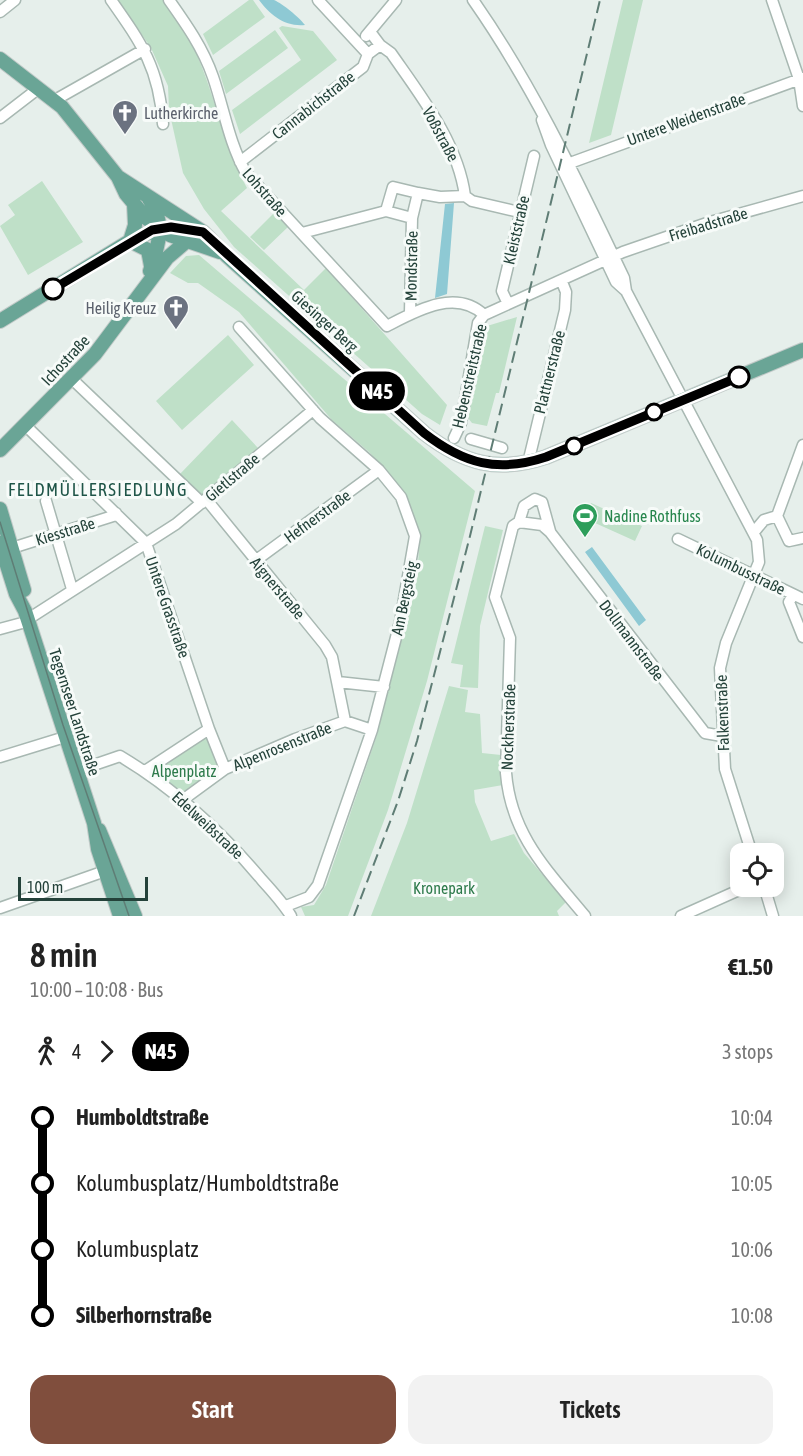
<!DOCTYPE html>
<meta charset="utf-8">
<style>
body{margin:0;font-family:"Asap Condensed",sans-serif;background:#f2f2f2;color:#222;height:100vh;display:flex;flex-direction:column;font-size:22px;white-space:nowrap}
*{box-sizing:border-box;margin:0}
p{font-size:20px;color:#767676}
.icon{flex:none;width:33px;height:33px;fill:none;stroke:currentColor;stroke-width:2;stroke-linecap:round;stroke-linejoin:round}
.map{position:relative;height:916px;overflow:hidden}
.side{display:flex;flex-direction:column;background:#fff;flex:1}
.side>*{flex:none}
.badge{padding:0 12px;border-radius:20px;font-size:21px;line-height:39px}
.controls{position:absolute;left:730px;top:843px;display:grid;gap:12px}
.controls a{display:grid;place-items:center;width:54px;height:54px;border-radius:12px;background:#fff;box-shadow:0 3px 15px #0003;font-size:30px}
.scale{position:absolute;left:18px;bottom:15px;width:130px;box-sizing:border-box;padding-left:6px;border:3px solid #24423a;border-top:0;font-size:16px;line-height:21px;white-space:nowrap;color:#24423a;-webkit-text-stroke:4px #f7fbf9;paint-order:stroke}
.map>.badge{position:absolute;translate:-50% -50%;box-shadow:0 0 0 3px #fff}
.legs{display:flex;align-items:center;gap:9px;height:66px;padding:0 30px;font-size:20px}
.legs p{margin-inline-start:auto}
.headline{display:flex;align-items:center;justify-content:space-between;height:102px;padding:0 30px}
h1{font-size:33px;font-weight:600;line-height:45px}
.action{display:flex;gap:12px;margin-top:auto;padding:12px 30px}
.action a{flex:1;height:69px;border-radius:18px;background:#804e3d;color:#fff;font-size:24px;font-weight:600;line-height:69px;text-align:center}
.action a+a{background:#f2f2f2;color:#222}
ul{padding:0 30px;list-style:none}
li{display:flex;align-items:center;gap:21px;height:66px;font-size:22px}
li i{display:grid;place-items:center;width:9px;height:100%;margin:0 8px;background:currentColor}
li i::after{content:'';width:15px;height:15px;margin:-8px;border:4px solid;border-radius:50%;background:#fff}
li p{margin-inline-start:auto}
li:first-child i{background:linear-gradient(#0000 50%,currentColor 0)}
li:last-child i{background:linear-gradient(currentColor 50%,#0000 0)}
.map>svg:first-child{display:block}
</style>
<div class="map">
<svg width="803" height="916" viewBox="0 0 803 916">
<rect width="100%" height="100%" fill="#e6efeb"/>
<path fill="#bfe0c8" d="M118,0H163C175,17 189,35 197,55C216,99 224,146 247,188L221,211L304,290L326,268L447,405L440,425L422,414L234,247L204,209L183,173L169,110L168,86L151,48Z
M249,0H253L265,17L213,55L203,34Z
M623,0H643L611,135L589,143Z
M282,26L313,31L337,60L240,134L232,110L301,60L279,28Z
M275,30L288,48L226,94L219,71Z
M42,181L83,242L28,275L0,226L15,215L8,205Z
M275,212L289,226L264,250L250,237Z
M199,255L475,491L427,681L388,810L348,916H305L301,907L314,905L326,885L377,735L417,574L420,539L412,512L392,477L369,452L332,420L239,312L198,283H188L170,273L186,256Z
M517,317L499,393H496L487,426L472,423L468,418L469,411L487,326Z
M228,335L254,365L182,430L156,401Z
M232,420L258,448L203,496L180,474Z
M591,503L642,526L635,541L584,518Z
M485,526L503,530L480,626L478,688L460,687L463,665L451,663Z
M449,686L468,690L465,712L480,714L482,753L501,755L503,785L474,790L475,802L491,841L514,834L524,853L566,902L557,911L559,916H371L407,823Z
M207,732L222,768L183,797L149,769Z"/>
<path fill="#8ec9d4" d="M259,0C263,0 271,0 274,0C283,4 299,17 305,25C285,27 270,15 259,0Z
M454,203L447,294L435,298L445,204Z
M592,547L646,620L639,626L585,552Z"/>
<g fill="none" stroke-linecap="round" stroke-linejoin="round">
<defs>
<path id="minor" d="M111,0C142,44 159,68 163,124
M169,0C186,24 203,48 213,77C224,109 229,143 246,173L387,326C416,311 456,288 484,315
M318,0L368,54
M473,0C534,87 578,182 624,278L626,291L757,540L759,562L726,643L720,668L725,769L752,854
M772,0L799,79L803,106
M0,12L15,0
M371,33L380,45L391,53C421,96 458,143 465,196L472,201L519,212
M366,36L396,0
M55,100L145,49
M0,118L39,88
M542,120L551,145L616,282L626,291
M240,162L363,67L368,54L380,45
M570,163L803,78
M393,187L418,193L412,218L386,211Z
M418,193L440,197L465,196
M302,233L386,211
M508,304L502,291L534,156
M410,313L412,218
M484,315L623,252L710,222L803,196
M239,327L320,418L379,470L401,497L415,536L400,622L372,730L318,885L309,897L286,906
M72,379L202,503
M26,426L146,543L209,729
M454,438L461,423L478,323L484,315
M471,439L502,448
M528,463L565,310L566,292L562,282
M206,499L325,645L332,657L345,721
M46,501L72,589
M777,516L803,445
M777,516L789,541L803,538
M519,522L513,526L495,597L510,638L506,773C511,835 547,870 585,916
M519,522L542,525L550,532L705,733L722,736
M519,522L524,506L535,499L542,502L550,531
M754,532L764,520L777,516
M678,539L803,599
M12,548L113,516L116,513
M255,561L379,470
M793,595L789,602L803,637
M0,629L22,623L176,524L313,410
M338,682L384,687
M0,757L65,737
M76,771L120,756C175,789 221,831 262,880C273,892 283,903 291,916
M145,771L209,729L225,769
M184,799L225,769L295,739L345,721L372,730
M764,886L773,916
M0,908L105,871
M681,916L748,886"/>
<path id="major" d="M0,59L62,107L118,177L126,194L146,218L170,235L220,252
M118,177L203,232L227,256L424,433C464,464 498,473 546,457L803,350
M149,199C167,224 158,245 150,271
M130,241L135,225L134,204
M130,241L148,250L151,266
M0,321L138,236L166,228
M0,450L95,354L167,258L188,240
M0,509L24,590
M0,543L16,594L25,611L94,823L98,849L120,916
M99,830L135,916"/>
</defs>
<use href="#minor" stroke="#a8b8b2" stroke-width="13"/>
<use href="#major" stroke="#c2cac8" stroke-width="16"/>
<use href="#minor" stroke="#fff" stroke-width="10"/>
<use href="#major" stroke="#6aa596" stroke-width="14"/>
<path stroke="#5f7d75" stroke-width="1.5" d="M0,522L63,725L129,916"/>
<path stroke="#5f7d75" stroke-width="2" stroke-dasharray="12 6" stroke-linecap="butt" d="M354,916L398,801L417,741L470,536L600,0"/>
</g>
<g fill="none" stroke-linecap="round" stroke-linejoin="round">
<defs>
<path id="line-1" d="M53,289L152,230L171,227L203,232L424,433C464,464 498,473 546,457L739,377"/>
</defs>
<use href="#line-1" stroke="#fff" stroke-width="14"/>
<use href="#line-1" stroke="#000" stroke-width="9"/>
</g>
<defs>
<symbol id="church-pin" viewBox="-11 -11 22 30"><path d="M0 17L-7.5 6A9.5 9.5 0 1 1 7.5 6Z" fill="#6b7280" stroke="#f7fbf9"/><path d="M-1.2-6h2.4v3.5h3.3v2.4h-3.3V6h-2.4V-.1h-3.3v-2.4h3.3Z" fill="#fff"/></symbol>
<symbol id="stadium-pin" viewBox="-11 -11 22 30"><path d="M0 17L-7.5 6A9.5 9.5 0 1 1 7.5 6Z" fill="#2e9e5b" stroke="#f7fbf9"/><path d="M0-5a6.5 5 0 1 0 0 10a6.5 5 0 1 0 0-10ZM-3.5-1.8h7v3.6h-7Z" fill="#fff"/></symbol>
</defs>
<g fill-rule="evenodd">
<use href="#church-pin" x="110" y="98" width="30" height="40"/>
<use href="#church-pin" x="161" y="293" width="30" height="40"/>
<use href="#stadium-pin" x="570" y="501" width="30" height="40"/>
</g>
<g fill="#fff" stroke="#000" stroke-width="3">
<circle cx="53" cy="289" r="10"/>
<circle cx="739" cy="377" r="10"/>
<circle cx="654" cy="412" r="8"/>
<circle cx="574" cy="446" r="8"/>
</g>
<g text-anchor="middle" stroke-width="6" stroke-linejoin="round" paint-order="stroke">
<g font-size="16" fill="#24423a" stroke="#f7fbf9">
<text transform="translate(313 105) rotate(-38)" y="6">Cannabichstraße</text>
<text transform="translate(686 119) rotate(-20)" y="6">Untere Weidenstraße</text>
<text transform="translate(441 134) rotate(62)" y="6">Voßstraße</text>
<text transform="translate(265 192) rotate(49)" y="6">Lohstraße</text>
<text transform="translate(708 224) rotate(-17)" y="6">Freibadstraße</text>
<text transform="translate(516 230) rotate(-77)" y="6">Kleiststraße</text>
<text transform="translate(411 266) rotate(-89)" y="6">Mondstraße</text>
<text transform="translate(325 321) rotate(42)" y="6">Giesinger Berg</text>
<text transform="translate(65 360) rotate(-47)" y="6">Ichostraße</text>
<text transform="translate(549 372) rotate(-76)" y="6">Plattnerstraße</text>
<text transform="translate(469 376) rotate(-77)" y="6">Hebenstreitstraße</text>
<text transform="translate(232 477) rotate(-40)" y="6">Gietlstraße</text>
<text transform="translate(317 516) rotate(-36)" y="6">Hefnerstraße</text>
<text transform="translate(65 531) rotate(-17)" y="6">Kiesstraße</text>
<text transform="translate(741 569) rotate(26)" y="6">Kolumbusstraße</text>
<text transform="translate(278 588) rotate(50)" y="6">Aignerstraße</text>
<text transform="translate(404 598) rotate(-78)" y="6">Am Bergsteig</text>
<text transform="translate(168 607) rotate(71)" y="6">Untere Grasstraße</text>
<text transform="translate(632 640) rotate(53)" y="6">Dollmannstraße</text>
<text transform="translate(75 712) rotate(72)" y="6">Tegernseer Landstraße</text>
<text transform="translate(722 713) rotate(-92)" y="6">Falkenstraße</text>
<text transform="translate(508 727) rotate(-88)" y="6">Nockherstraße</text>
<text transform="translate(282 746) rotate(-22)" y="6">Alpenrosenstraße</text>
<text transform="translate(208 825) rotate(43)" y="6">Edelweißstraße</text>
</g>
<g font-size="16" fill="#5b616d" stroke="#f7fbf9" text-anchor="start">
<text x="144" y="119">Lutherkirche</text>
<text x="156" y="314" text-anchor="end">Heilig Kreuz</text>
</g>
<g font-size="16" fill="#27864d" stroke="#f7fbf9" text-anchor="start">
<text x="604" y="522">Nadine Rothfuss</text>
</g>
<g font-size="16" fill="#2d7a4b" stroke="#f7fbf9">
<text x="184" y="777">Alpenplatz</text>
<text x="444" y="894">Kronepark</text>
</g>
<g font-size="18" letter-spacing="1.5" fill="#1f5548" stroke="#f7fbf9">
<text x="98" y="496">FELDMÜLLERSIEDLUNG</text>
</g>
</g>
</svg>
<div class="controls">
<a><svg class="icon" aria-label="locate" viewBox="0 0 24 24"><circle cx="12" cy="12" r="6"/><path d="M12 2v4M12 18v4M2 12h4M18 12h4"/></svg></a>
</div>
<div class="scale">100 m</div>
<b class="badge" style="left:377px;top:391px;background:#000;color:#fff">N45</b>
</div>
<section class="side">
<div class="headline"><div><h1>8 min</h1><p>10:00 – 10:08 · Bus</p></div><b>€1.50</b></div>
<div class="legs"><svg class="icon" aria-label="walk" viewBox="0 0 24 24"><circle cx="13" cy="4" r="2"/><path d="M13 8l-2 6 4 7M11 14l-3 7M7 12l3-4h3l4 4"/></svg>4<svg class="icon" aria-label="forward" viewBox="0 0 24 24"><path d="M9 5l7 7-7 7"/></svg><b class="badge" style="background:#000;color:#fff">N45</b><p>3 stops</p></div>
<ul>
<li><i style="color:#000"></i><b>Humboldtstraße</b><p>10:04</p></li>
<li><i style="color:#000"></i><span>Kolumbusplatz/Humboldtstraße</span><p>10:05</p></li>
<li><i style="color:#000"></i><span>Kolumbusplatz</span><p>10:06</p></li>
<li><i style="color:#000"></i><b>Silberhornstraße</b><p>10:08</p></li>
</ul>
<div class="action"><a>Start</a><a>Tickets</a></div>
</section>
